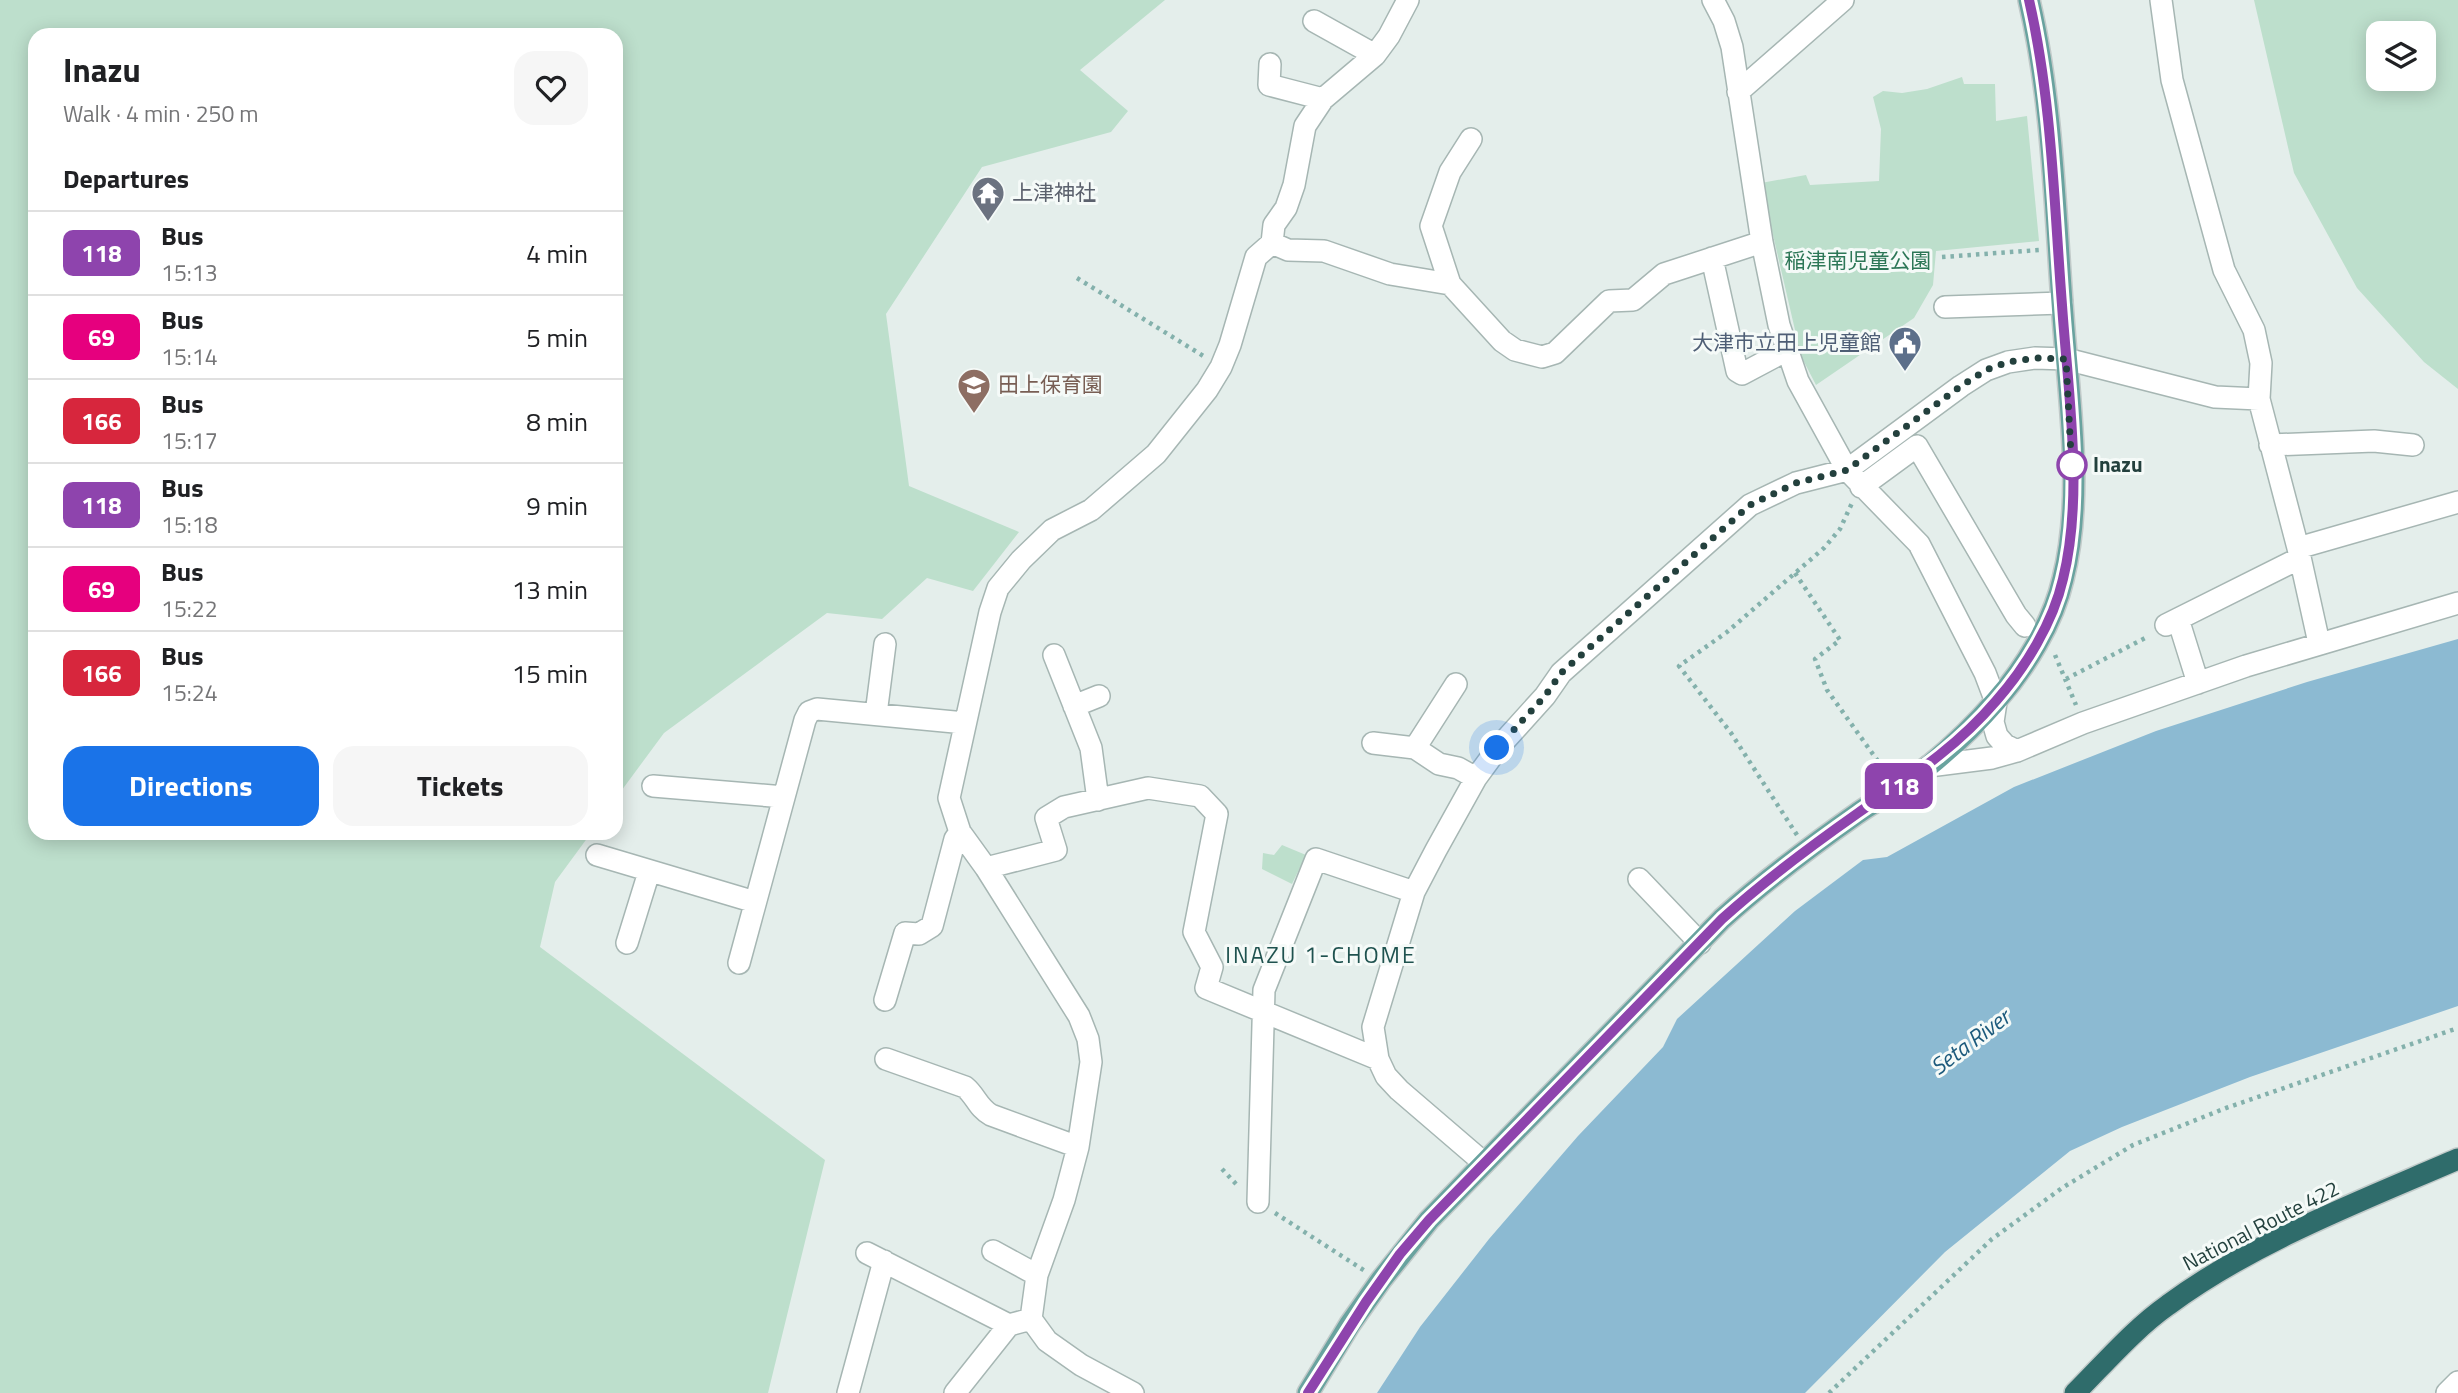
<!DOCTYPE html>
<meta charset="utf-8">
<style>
body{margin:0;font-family:"Titillium Web","Noto Sans JP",sans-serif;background:#f6f6f6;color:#202124;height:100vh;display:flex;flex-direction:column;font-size:26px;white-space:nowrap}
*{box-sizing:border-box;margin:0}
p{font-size:23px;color:#757577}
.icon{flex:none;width:38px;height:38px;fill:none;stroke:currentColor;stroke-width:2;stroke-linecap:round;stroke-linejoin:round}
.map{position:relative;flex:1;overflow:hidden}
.details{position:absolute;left:28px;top:28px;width:595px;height:812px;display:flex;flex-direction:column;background:#fff;border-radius:21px;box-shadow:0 4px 18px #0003}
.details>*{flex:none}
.badge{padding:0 14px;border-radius:10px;font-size:24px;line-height:46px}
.buttons{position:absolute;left:2366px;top:21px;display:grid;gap:14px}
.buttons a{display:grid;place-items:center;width:70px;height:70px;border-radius:14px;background:#fff;box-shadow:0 4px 18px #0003;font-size:35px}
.you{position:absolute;width:35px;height:35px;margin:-18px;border:5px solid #fff;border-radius:50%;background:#1a73e8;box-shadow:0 0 0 10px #1a73e833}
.map>.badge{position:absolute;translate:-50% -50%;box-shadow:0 0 0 4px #fff}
h2{padding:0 35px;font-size:26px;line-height:63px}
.round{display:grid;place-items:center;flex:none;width:74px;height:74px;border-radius:21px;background:#f6f6f6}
.head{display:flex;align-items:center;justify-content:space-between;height:119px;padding:0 35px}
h1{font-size:33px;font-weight:700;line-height:52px}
.button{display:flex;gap:14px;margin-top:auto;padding:14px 35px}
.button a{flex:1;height:80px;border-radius:21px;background:#1a73e8;color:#fff;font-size:28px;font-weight:700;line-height:80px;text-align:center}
.button a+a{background:#f6f6f6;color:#202124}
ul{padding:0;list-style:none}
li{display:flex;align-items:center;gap:21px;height:84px;padding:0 35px;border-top:2px solid #e0e0e0}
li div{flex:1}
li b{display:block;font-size:26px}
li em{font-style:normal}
li .badge{min-width:77px;font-weight:700;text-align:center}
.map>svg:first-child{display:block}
</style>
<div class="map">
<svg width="2458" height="1393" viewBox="0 0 2458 1393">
<rect width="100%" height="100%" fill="#e4eeeb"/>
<path fill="#bddfcc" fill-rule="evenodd" d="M0,0H1165L1080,70L1128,111L1111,132L982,167L886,314L909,486L1019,532L973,591L927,578L882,619L827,613L664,733L616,798V35H35V833H591L555,882L540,947L825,1160L768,1393H0Z
M2254,0H2458V389L2424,362L2357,288L2294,173ZM2424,33V79H2378V33Z
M1962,77L1964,84H1995L1996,121L2027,116L2039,241L1936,251L1933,285L1914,318L1816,385L1801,356L1761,183L1806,175L1810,185L1879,181L1881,129L1873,97L1883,91L1902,93L1927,89Z
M1282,845L1306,855L1292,884L1262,869L1263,853L1274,855Z"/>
<path fill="#8cbad2" d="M2458,639V1006L2250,1077L2122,1127L2070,1151L1945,1252L1805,1393H1377L1420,1327L1489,1239L1578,1136L1663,1047L1677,1019L1795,911L1863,860L1887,857L2014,787L2156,731L2307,682Z"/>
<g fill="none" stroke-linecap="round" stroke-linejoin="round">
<defs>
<path id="minor" d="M1713,0L1724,21L1732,47L1762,242L1779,325L1798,381L1847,470L1919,544L1985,673L1996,702L1993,722L1997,736L2005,745L2017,751
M2161,0L2172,80L2224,270L2254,330L2261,363L2259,399L2298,548L2319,643
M1314,21L1375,55
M1270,64L1269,85L1323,99
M1738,92L1843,0
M1272,243L1288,250L1324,251L1390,274L1450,284L1502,341L1515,350L1542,357L1555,353L1609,301L1633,300L1664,274L1762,242
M1712,258L1737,371L1742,374L1787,350
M1450,284L1431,226L1450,172L1471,139
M1945,307L2062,303
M2270,445L2374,441L2413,445
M1861,487L1917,446L2016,615L2025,626
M2298,548L2458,502
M2178,619L2198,683
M2166,625L2300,558
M1054,655L1091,748L1098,800
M1074,706L1099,696
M876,714L885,644
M1373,743L1415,748L1439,764L1458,768L1476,778
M1415,748L1456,684
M1929,766L1992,758L2017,751L2083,723L2246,666L2458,603
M653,786L784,797
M597,855L755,902
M986,868L1056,850L1046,818L1064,807L1148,788L1200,796L1217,814L1194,932L1212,967L1206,988L1378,1059
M1639,879L1700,943
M627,943L649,872
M739,963L805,720L809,712L817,709L965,723
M885,1000L905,933L919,934L932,926L955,839L960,832
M886,1059L965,1087C976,1096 978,1108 991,1115L1078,1147
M1484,1163L1399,1090L1386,1076L1378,1059L1373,1027L1414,892L1436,850L1476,778L1498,748L1545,696L1561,673L1750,505L1796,483L1847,470L1961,386L1986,370L2008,362L2035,358L2066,359L2215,397L2259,399
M1258,1202L1264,990L1316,859L1414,892
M993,1251L1037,1275
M867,1253L1009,1325L1031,1319
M848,1393L884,1261
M955,1393L1009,1325
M1133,1393L1081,1365L1047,1341L1031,1319L1037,1275L1064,1200L1078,1147L1091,1062L1088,1039L1079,1016L986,868L960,832L949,798L990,612L998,588L1021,560L1052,530L1091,510L1156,454L1207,390L1221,367L1230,345L1256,257L1272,243L1274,225L1286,208L1294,185L1305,126L1323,99L1375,55L1389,36L1408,0
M2447,1393L2458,1382"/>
<path id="major" d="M1308,1393L1350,1324L1381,1280L1429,1220L1722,919C1765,880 1811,846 1858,813C1882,797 1907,783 1930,765C1953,746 1976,724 1996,701C2025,668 2053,623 2063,579C2084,496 2069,401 2063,316C2055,211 2053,103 2029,0"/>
<path id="highway" d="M2075,1393C2105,1363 2134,1329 2168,1305C2253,1242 2361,1201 2458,1159"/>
</defs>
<use href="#minor" stroke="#a6b6b3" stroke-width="24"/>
<use href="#major" stroke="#c1cac9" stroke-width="24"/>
<use href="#highway" stroke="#c1cac9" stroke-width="24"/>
<path stroke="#84b1ac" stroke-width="4.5" stroke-dasharray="3.5 5" stroke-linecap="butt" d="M1942,257L2039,250
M1077,278L1205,357
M1795,573L1840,640L1815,659L1827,690L1885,771
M2055,655L2076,705
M2066,679L2149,636
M1797,835L1731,733L1679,666L1727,632L1824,548L1840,529L1852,503
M1222,1169L1237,1185
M1275,1213L1365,1271
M1829,1393L1992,1239L2062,1188L2133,1145L2226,1108L2458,1028"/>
<use href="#minor" stroke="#fff" stroke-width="21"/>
<use href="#major" stroke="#69a39f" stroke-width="21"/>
<use href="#highway" stroke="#2f6c6b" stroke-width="21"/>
</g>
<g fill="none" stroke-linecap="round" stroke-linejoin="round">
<defs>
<path id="line" d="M1308,1393L1366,1302L1400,1254L1429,1220L1722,919C1765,880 1811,846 1858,813C1910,777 1954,750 1996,701C2025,668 2053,623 2063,579C2084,495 2068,392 2062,305C2054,203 2052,100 2029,0"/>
</defs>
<use href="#line" stroke="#fff" stroke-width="16"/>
<use href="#line" stroke="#8e44ad" stroke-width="10"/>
<path stroke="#23403d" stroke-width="7" stroke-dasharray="0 12.6" d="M1497,748L1545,696L1561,673L1750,505L1796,483L1847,470L1961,386L1986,370L2008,362L2035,358L2066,359L2072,474V465"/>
</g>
<defs>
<symbol id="temple-pin" viewBox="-11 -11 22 30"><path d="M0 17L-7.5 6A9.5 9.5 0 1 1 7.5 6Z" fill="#6b7280" stroke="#f5faf8"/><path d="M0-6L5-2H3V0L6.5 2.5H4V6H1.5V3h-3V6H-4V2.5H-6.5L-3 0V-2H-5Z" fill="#fff"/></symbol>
<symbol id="civic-pin" viewBox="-11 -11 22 30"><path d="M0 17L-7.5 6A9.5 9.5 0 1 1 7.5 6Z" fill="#5c6f8a" stroke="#f5faf8"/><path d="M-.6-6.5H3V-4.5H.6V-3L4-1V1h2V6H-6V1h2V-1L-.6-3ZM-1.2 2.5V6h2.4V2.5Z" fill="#fff"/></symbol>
<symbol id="school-pin" viewBox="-11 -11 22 30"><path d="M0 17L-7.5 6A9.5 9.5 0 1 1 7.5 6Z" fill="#8d6e63" stroke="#f5faf8"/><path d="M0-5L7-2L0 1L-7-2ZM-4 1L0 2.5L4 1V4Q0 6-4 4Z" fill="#fff"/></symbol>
</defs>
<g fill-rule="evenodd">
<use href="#temple-pin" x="969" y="174" width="38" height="52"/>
<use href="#civic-pin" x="1886" y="324" width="38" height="52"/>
<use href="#school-pin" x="955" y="366" width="38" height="52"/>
</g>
<circle fill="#fff" stroke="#8e44ad" stroke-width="3.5" cx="2072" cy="465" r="14"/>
<g text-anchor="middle" stroke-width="6" stroke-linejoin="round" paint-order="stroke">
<g font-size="21" fill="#5b616d" stroke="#f5faf8" text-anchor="start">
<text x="1012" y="200">上津神社</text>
</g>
<g font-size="21" fill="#2d7757" stroke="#f5faf8">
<text x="1858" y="268">稲津南児童公園</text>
</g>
<g font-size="21" fill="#4e5e75" stroke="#f5faf8" text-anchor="end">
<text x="1881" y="350">大津市立田上児童館</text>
</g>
<g font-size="21" fill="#785e54" stroke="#f5faf8" text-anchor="start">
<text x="998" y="392">田上保育園</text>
</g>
<g font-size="21" font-weight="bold" fill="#23403d" stroke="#f5faf8" text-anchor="start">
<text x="2093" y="472">Inazu</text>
</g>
<g font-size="21" fill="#23403d" stroke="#f5faf8">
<text transform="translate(2261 1226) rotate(-27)" y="7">National Route 422</text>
</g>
<g font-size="23" letter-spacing="2" fill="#1f524f" stroke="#f5faf8">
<text x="1321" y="963">INAZU 1-CHOME</text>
</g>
<g font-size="23" font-style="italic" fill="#1c5a7c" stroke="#f5faf8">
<text transform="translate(1970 1042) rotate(-37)" y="8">Seta River</text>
</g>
</g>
</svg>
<div class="buttons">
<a><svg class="icon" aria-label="layers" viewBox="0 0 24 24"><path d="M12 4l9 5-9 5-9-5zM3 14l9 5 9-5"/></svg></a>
</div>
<div class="you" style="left:1497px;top:748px"></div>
<b class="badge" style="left:1899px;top:786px;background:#8e44ad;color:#fff">118</b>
<section class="details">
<div class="head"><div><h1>Inazu</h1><p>Walk · 4 min · 250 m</p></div><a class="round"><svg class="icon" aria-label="heart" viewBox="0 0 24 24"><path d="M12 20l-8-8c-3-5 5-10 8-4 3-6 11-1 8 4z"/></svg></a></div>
<h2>Departures</h2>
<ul>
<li><span class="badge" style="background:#8e44ad;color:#fff">118</span><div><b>Bus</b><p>15:13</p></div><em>4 min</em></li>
<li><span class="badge" style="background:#e6007e;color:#fff">69</span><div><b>Bus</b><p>15:14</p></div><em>5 min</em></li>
<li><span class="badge" style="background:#d7263d;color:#fff">166</span><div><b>Bus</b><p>15:17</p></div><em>8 min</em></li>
<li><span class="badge" style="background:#8e44ad;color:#fff">118</span><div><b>Bus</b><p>15:18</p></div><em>9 min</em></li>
<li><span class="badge" style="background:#e6007e;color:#fff">69</span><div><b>Bus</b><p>15:22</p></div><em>13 min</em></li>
<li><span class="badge" style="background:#d7263d;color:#fff">166</span><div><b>Bus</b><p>15:24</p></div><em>15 min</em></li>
</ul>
<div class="button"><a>Directions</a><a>Tickets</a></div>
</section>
</div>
